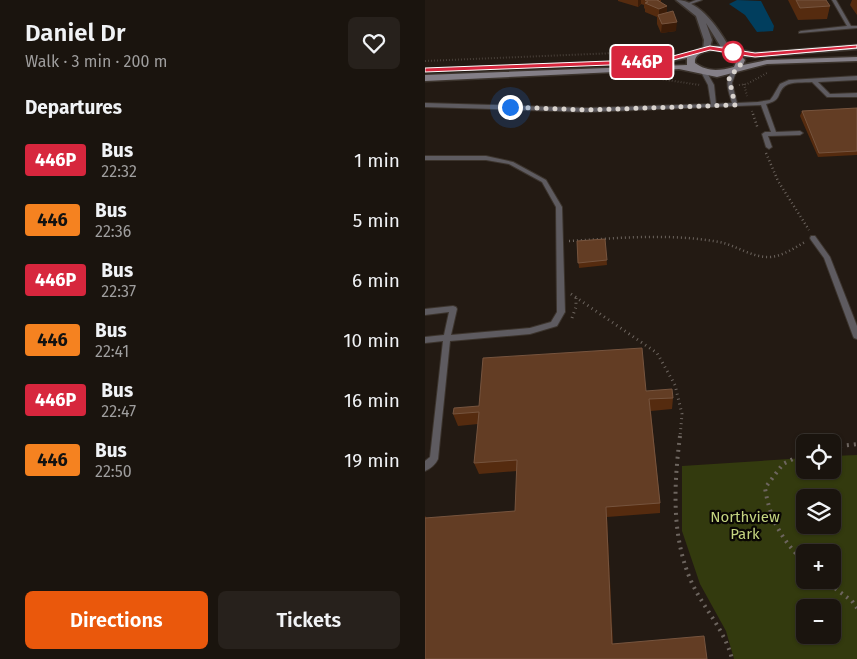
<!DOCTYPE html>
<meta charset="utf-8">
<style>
body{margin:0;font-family:"Fira Sans",sans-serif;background:#27211c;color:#f1f3f6;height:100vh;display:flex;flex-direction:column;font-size:19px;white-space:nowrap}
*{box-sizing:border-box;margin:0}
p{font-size:16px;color:#9f9e9e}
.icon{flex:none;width:28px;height:28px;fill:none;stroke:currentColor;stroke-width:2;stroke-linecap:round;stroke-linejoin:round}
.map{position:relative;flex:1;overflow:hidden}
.details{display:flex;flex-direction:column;background:#1a140e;width:425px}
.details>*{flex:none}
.badge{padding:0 10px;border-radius:4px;font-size:18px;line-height:32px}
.controls{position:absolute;left:371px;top:434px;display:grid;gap:10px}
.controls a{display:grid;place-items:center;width:45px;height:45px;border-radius:8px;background:#1a140e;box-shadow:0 1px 4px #0004,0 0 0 1px #38332e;font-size:25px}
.you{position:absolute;width:25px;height:25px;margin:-12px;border:4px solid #fff;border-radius:50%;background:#1a73e8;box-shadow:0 0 0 8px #1a73e833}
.map>.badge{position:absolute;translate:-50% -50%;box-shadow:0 0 0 2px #fff}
h2{padding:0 25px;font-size:19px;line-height:45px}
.round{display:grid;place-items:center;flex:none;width:52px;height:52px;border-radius:8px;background:#27211c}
.overview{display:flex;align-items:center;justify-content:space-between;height:85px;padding:0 25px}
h1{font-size:24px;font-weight:600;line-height:38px}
.action{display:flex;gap:10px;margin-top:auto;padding:10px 25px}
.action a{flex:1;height:58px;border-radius:8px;background:#ea580c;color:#fff;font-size:20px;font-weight:600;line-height:58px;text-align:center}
.action a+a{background:#27211c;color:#f1f3f6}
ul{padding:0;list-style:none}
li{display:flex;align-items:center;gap:15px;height:60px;padding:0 25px}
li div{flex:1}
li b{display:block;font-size:19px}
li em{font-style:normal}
li .badge{min-width:55px;font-weight:700;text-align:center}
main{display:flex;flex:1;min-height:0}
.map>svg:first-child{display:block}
</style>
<main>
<section class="details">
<div class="overview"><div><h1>Daniel Dr</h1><p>Walk · 3 min · 200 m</p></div><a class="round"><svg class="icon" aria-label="heart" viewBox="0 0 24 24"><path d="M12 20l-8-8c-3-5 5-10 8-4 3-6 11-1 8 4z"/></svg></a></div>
<h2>Departures</h2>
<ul>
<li><span class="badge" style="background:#d7263d;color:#fff">446P</span><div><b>Bus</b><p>22:32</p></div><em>1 min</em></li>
<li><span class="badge" style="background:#f58220;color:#111">446</span><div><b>Bus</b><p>22:36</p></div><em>5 min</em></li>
<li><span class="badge" style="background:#d7263d;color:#fff">446P</span><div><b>Bus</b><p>22:37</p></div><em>6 min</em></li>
<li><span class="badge" style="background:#f58220;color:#111">446</span><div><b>Bus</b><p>22:41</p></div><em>10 min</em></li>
<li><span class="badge" style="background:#d7263d;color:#fff">446P</span><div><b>Bus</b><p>22:47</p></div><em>16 min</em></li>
<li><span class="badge" style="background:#f58220;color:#111">446</span><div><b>Bus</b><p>22:50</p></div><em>19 min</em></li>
</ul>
<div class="action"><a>Directions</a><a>Tickets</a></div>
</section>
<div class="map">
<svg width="432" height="659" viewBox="0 0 432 659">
<rect width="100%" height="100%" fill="#231a13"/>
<path fill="#333a0e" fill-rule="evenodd" d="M432,455V659H309L301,631L275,584L257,531V466L380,458V470H408V456ZM380,498H408V525H380ZM380,552H408V580H380ZM380,608H408V635H380Z"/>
<path fill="#013e5e" d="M312,0L336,1L349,26L348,31L332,32L320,15L304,4Z"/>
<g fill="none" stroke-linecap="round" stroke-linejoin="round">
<defs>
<path id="lane" d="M271,0H277L263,5L261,4Z
M407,0H411L426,26H432V28L374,33V32L376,31L422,26Z
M277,71H281L289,85L291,104L307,103C304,92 298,80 308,70L311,72L307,83L312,103L333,102L345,100L348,96L355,84L364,80L432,76V80L393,82L405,94L432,93V97H402L387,82C380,83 366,81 360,86C351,93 358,100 341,104L351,132L375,131L378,133L375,135L343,136L347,147L344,149L341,147L337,134L340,132H346L336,105L162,112L0,107V103L162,108L286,104L283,85L276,72Z
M0,156H61L88,162L121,180L137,207L140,312L132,326L105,334L25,341L13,459C11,464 5,469 0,471V461L5,457L18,341L0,343V337L19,335L24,312L0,315V309L28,306L31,307L32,309L26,335L105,328L126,322L132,312L131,207L117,182L84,164L61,160H0Z
M386,236H390L405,257L432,326V339L429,338L428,336L399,258L386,240L385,238Z"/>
<path id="street" d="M251,0C276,0 295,31 306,50L305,52H299L281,23L287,40L284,51H278L279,40L271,16Z"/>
<path id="secondary" d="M432,45V49L330,57L316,56L320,60L318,65L342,60L432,57V61L342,64L292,77L254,69L0,81V75L262,65V58L235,63L231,61L267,52L282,46H298L330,53ZM290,50L302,53L312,60L309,67C293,71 283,72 270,63C269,53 281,51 290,50Z"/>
</defs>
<use href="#lane" stroke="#3c342d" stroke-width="2"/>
<use href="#street" stroke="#3c342d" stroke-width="3"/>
<use href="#secondary" stroke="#3c342d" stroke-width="3"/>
<path stroke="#6d655f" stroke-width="2" stroke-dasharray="0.5 2.5" stroke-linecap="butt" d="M185,60L203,53
M0,61L237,51
M235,79L275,85
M319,84L322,96
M314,85L322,84L342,73
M327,111L328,115"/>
<path stroke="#6d655f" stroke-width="2.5" stroke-dasharray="1 3" stroke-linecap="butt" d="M328,114L333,129
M341,153L353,181L384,230
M144,241C193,238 245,233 294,242C311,245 327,258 345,257C358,256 369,248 380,242"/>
<path stroke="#6d655f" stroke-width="3" stroke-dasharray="1 4" stroke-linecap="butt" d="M146,294L232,353L250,385L257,414L255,437
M147,318L151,307V298"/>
<path stroke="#6d655f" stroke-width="4" stroke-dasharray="2 5" stroke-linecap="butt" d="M255,436C249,484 246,535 266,581C278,608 300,630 307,659
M408,447L432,444
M380,453L358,464L340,488C345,520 357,540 380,563
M399,580L427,601L432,608"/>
<use href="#lane" fill="#5e5b60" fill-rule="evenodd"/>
<use href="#street" fill="#5e5b60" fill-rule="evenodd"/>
<use href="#secondary" fill="#847f87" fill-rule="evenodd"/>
</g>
<path fill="#552b0f" d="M193,0H236V2L242,6V12L251,31L236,33L232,24V17L220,12V9L219,8V5L216,4L213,7L193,1Z
M363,0H401L405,6L402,19L373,20Z
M427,0H432V15L425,5Z
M432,108V155L393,157L375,116L377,111Z
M180,239L182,265L154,268L152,241Z
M221,391L248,398L247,409L226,411L235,503V513L182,517L188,644L0,659V516L2,518L90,511L92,471L54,474L49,463L53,424L33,426L28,414L54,406Z"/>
<path fill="#3b1c08" d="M213,0H216V4L213,7Z
M242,6V15L234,18V9Z
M252,22L251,31L236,33L237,24Z
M181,507L182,517L188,650L187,644Z"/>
<path fill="#633d24" stroke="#76543e" d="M220,0H234H232L242,6L234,9L220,3L223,2Z
M371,0H401L405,6L375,8Z
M248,11L252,22L237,24L233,15Z
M432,108V151L394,153L377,111Z
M180,239L182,260L153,263L152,241Z
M217,348L221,391L247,389L248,398L224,399L235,503L181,507L187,644L279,636L282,659H0V518L90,511L92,460L49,463L54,412L28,414L29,408L54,406L58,358Z"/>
<path fill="#d7263d" stroke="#fff" d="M432,45V48L330,57L285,50L237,63L0,72V68L237,59L285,46L330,53Z"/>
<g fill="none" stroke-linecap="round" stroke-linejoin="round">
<path stroke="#d9d3ce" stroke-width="5" stroke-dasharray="0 9" d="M85,107L162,110L310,105L304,78L316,64V60L308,52"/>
</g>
<circle fill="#fff" stroke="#d7263d" stroke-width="2.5" cx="308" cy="52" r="10"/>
<g text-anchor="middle" stroke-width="4.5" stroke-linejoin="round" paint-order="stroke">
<g font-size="15" fill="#c4d480" stroke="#090604">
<text x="320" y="522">Northview<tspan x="320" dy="17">Park</tspan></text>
</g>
</g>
</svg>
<div class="controls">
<a><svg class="icon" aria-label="locate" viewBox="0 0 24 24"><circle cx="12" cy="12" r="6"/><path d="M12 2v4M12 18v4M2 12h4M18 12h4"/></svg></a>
<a><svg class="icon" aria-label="layers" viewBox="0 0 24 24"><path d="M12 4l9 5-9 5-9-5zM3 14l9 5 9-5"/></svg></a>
<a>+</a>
<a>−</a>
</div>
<div class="you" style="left:85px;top:107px"></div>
<b class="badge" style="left:217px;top:62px;background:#d7263d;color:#fff">446P</b>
</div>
</main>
